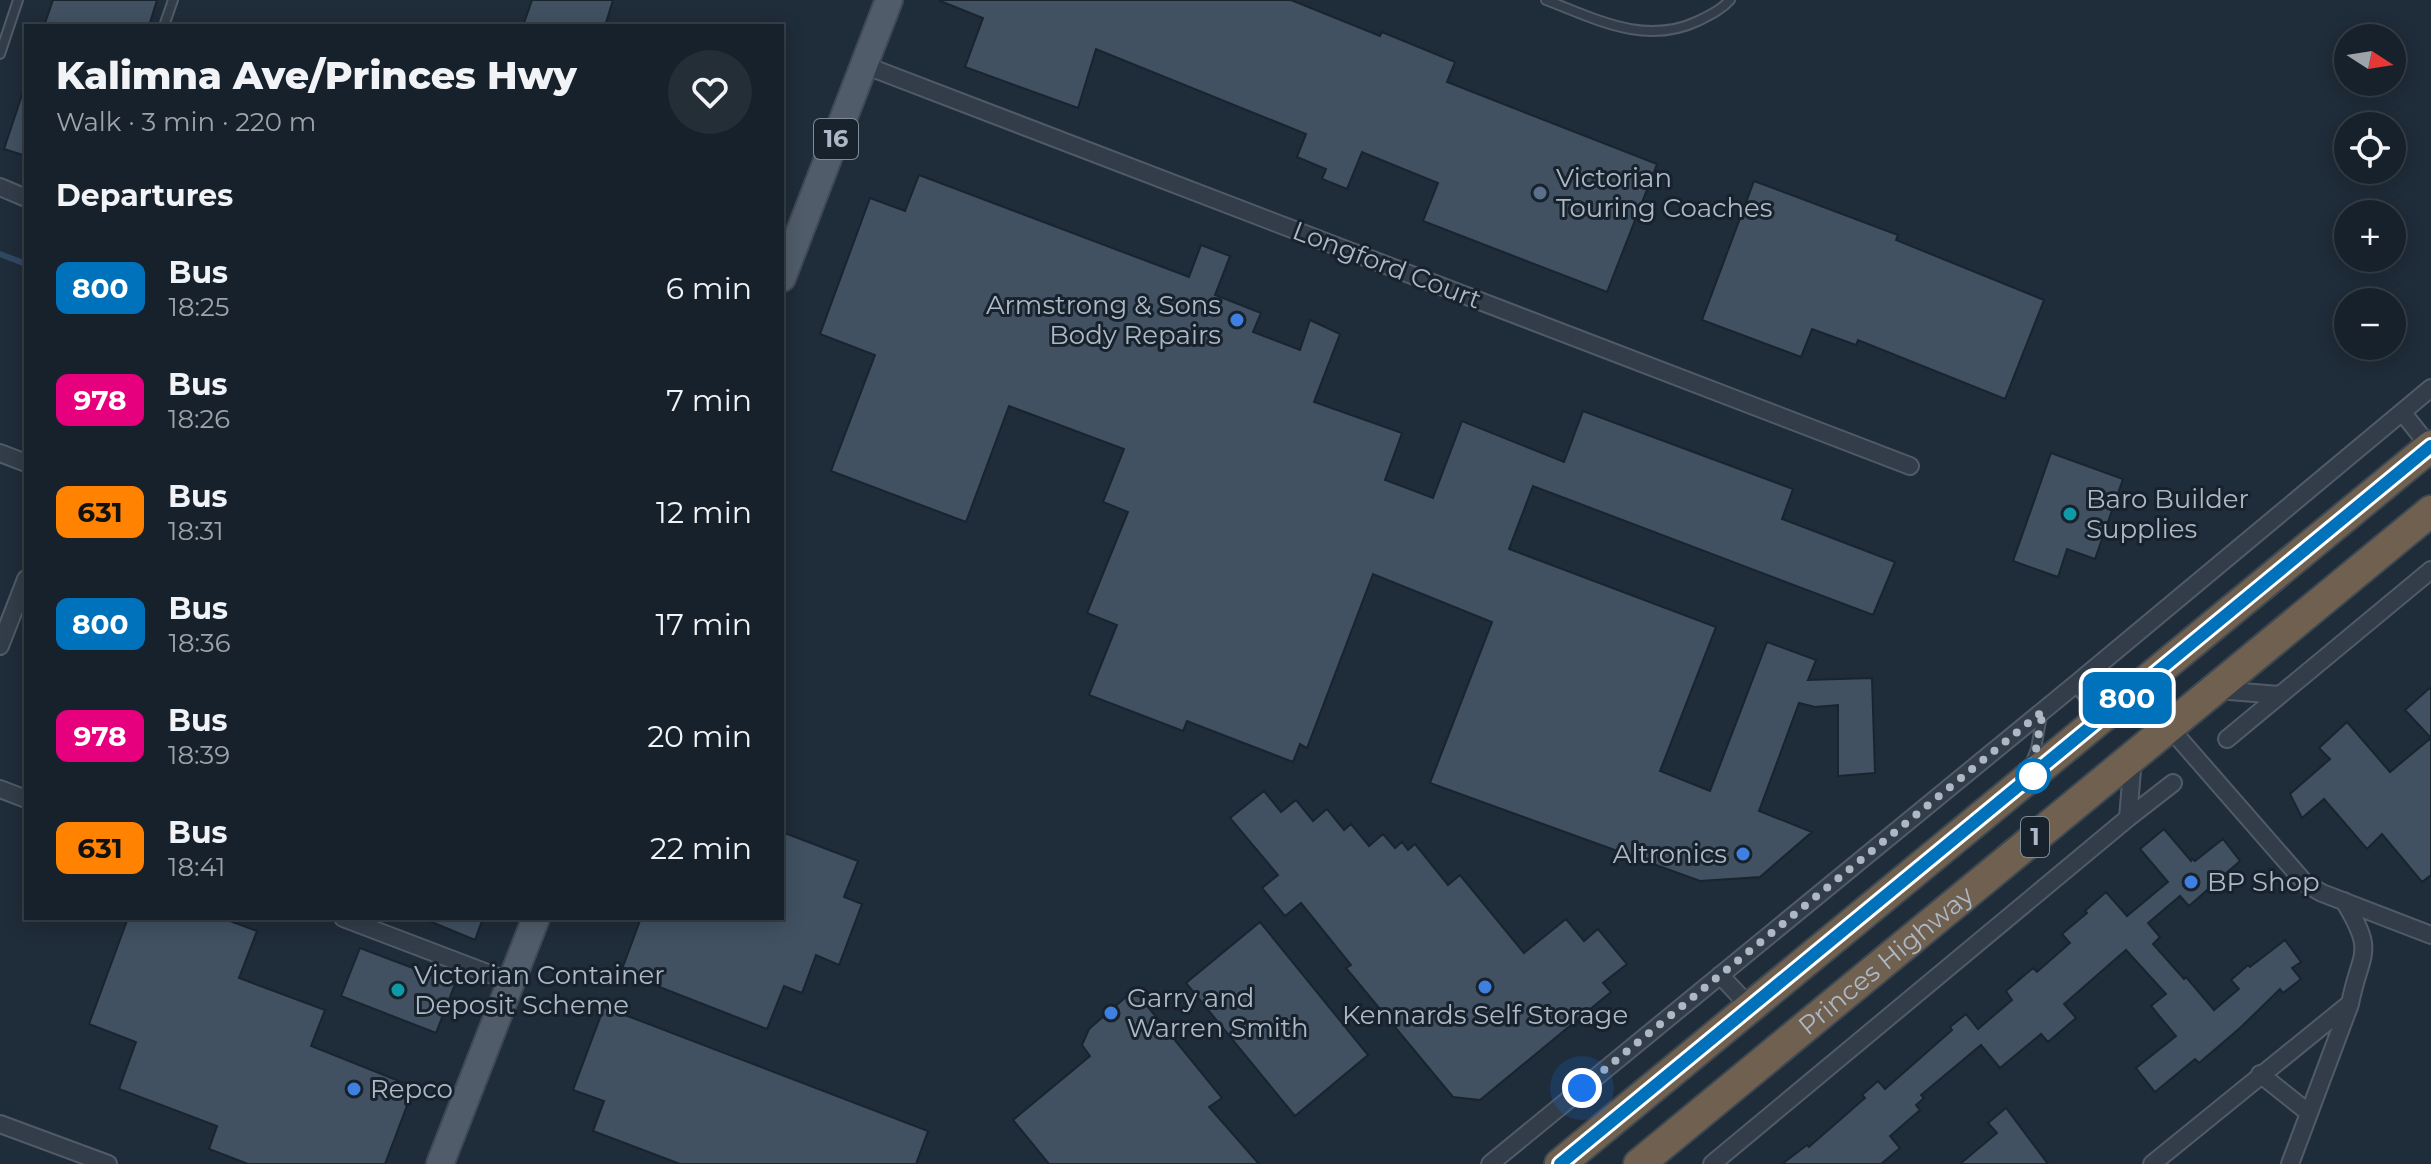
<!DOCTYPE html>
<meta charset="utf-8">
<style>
body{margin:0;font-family:Montserrat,sans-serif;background:#242e37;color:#f1f3f6;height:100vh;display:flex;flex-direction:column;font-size:30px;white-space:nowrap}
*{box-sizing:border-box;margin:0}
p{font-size:26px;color:#9ea3a9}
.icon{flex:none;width:44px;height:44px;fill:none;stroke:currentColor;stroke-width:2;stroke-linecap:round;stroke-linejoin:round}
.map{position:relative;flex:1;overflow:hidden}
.drawer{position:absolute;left:24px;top:24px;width:760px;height:896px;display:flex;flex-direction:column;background:#17212b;border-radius:0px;box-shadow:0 4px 20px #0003,0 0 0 2px #363e47}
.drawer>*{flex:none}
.badge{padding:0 16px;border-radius:12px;font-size:28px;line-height:52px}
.needle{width:52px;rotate:102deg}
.buttons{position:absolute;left:2334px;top:24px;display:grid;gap:16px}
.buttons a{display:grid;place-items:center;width:72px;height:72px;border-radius:50%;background:#17212b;box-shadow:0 4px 20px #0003,0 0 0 2px #363e47;font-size:40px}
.you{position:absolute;width:40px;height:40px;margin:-20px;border:6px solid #fff;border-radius:50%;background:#1a73e8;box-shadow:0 0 0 12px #1a73e833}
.map>.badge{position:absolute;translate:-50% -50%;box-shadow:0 0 0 4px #fff}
h2{padding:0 32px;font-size:30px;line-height:72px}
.round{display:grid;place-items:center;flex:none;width:84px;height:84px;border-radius:42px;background:#242e37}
.head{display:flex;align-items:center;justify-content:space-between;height:136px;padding:0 32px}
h1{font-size:38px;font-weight:800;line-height:60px}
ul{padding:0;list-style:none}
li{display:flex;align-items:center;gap:24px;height:112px;padding:0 32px}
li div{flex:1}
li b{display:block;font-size:30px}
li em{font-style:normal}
li .badge{min-width:88px;font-weight:700;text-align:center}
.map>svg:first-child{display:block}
</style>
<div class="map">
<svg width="2431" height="1164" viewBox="0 0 2431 1164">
<rect width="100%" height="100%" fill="#1f2c39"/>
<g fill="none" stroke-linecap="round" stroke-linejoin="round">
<path stroke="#314861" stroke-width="6" d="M0,254L26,264"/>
</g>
<path fill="#415161" stroke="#1a242f" stroke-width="2" d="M53,0H157L149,26H44Z
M532,0H613L605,26H523Z
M938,0H1291L1380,36L1382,32L1455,62L1447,82L1657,164L1607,292L1423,221L1438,183L1362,152L1347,189L1322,179L1326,169L1297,157L1306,134L1096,49L1078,108L965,67L983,18Z
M23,92H26V156L4,149Z
M919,175L1189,277L1201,245L1230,256L1215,295L1261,313L1253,332L1300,350L1310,320L1340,334L1314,402L1402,433L1385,480L1433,498L1462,421L1564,462L1583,411L1793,489L1782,519L1895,562L1873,615L1533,486L1509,549L1716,627L1660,771L1710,791L1767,642L1816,660L1808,680L1872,678L1875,773L1838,776V705L1815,707L1799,703L1759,811L1812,832L1760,877L1700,881L1430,783L1492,622L1373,574L1307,748L1300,744L1293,762L1187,721L1183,731L1089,695L1117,625L1087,613L1128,512L1103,502L1124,449L1009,406L966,522L831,471L875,355L820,334L870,198L905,211Z
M1754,181L1898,235L1896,240L2044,300L2005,399L1858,340L1856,345L1812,329L1801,357L1702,320Z
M2051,453L2123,479L2095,559L2067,549L2058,577L2013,561Z
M2431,687V875L2422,882L2382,834L2367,849L2324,799L2302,818L2290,794L2330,759L2319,748L2347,722L2390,772L2431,738L2405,710Z
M1264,791L1281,812L1296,800L1313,821L1327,809L1344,830L1351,824L1369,846L1383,834L1395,848L1402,842L1408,850L1415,844L1448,885L1460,875L1524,953L1566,919L1584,941L1598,929L1627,964L1603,983L1611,992L1480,1100L1453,1097L1346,968L1351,965L1301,903L1285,916L1262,888L1278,875L1230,818Z
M2164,829L2191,861L2192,859L2195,861L2223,839L2240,861L2189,906L2180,896L2148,923L2160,937L2153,944L2184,979L2186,977L2214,1010L2239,989L2231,980L2248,965L2250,967L2285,940L2301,962L2292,968L2301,979L2283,993L2280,989L2240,1028L2199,1063L2195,1059L2155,1092L2136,1068L2176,1036L2151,1006L2166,994L2126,950L2064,1004L2076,1018L2048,1042L2041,1034L2000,1068L1981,1045L1921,1095L1924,1098L1916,1105L1920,1110L1890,1136L1900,1148L1881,1164H1782L1807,1145L1809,1147L1865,1098L1862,1095L1878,1081L1885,1089L1952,1030L1950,1027L1966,1014L1978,1029L2012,1000L2006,991L2033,968L2037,972L2070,943L2062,934L2087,913L2085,911L2106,892L2127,916L2168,882L2140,849Z
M782,832L858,861L844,897L862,904L839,965L816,955L802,993L784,986L767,1029L621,972L641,918H782Z
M128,918H222L257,931L239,978L325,1010L311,1046L414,1087L385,1164H248L209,1149L217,1126L119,1089L136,1042L89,1024Z
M422,918H483L475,940Z
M1260,922L1368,1055L1295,1116L1186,983Z
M360,948L455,984L436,1033L341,996Z
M1127,996H1139L1222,1098L1209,1107L1259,1164H1049L1013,1120L1090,1056L1082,1045L1089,1029Z
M604,1007L928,1131L916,1164H680L593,1131L604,1101L573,1090Z
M2006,1108L2048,1164H1960L1997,1133L1988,1123Z"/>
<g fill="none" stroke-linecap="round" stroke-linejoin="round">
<defs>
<path id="lane" d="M1546,0C1596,19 1645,46 1698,21C1710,15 1721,10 1730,0
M164,26L173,0
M0,54L18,0
M2030,764L2036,749L2042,715"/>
<path id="street" d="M864,65L1910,466
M0,187L26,198
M2402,412L2430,447
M0,453L26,463
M0,646L26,579
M2077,683L2104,716
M2217,690L2279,695
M2169,727L2306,884L2322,893L2431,935
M2227,739L2431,570
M0,789L26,799
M2128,818L2173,783
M343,918L511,982
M1720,975L1751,1008
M2260,1074L2309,1113
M0,1124L108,1164
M1490,1164L2077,683L2431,388
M1712,1164L2128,818L2133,758
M2152,1164L2348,1005
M2290,1164L2350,1004C2360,951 2377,955 2344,901"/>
<path id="primary" d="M782,278L889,0
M440,1164L536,918"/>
<g id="highway">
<path d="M1560,1164L2431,446"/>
<path id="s1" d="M1639,1164L2431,511"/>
</g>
</defs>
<use href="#lane" stroke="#505b67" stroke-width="12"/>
<use href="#street" stroke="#505b67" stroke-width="20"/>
<use href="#primary" stroke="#3f4955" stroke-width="30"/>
<use href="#highway" stroke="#3d4853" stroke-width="34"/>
<use href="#lane" stroke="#323d49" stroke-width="8"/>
<use href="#street" stroke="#323d49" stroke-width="16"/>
<use href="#primary" stroke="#505c69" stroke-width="26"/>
<use href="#highway" stroke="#6f604f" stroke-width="30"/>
</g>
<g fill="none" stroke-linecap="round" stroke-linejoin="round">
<defs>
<path id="line" d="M1560,1164L2431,446"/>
</defs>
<use href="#line" stroke="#fff" stroke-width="18"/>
<use href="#line" stroke="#0072bc" stroke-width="12"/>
<path stroke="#acb8c6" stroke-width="8" stroke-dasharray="0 14.4" d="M1582,1088L2043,711L2036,749L2027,771L2033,776"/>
</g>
<circle fill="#5c6f8a" stroke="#18222d" stroke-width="3" cx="1540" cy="193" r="8"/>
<g fill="#3f7fe0" stroke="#18222d" stroke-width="3">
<circle cx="1237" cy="320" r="8"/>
<circle cx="1743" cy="854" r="8"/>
<circle cx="2191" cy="882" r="8"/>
<circle cx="1485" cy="987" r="8"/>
<circle cx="1111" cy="1013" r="8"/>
<circle cx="354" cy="1089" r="8"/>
</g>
<g fill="#0f9aa8" stroke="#18222d" stroke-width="3">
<circle cx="2070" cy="514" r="8"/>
<circle cx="398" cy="990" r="8"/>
</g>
<circle fill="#fff" stroke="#0072bc" stroke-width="4" cx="2033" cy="776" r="16"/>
<g text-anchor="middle" stroke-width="6" stroke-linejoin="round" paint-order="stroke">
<g fill="#18222d" stroke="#808b98" stroke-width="2">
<rect x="814" y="119" width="44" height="40" rx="6"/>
<rect x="2021" y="817" width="28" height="40" rx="6"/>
</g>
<g font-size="24" font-weight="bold" fill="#acb8c6">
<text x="836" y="147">16</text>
<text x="2035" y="845">1</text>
</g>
<g font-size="26" fill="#acb8c6" stroke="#18222d" text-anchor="start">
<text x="1556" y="187">Victorian<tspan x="1556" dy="30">Touring Coaches</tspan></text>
<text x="1221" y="314" text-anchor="end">Armstrong &amp; Sons<tspan x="1221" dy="30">Body Repairs</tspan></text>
<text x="2086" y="508">Baro Builder<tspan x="2086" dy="30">Supplies</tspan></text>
<text x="1727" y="863" text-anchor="end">Altronics</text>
<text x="2207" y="891">BP Shop</text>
<text x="414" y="984">Victorian Container<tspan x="414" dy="30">Deposit Scheme</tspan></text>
<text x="1127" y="1007">Garry and<tspan x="1127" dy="30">Warren Smith</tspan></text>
<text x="1485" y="1024" text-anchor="middle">Kennards Self Storage</text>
<text x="370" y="1098">Repco</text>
</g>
<g font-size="26" fill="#acb8c6" stroke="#18222d">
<text transform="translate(1387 265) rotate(21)" y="9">Longford Court</text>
<text dy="9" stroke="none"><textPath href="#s1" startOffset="320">Princes Highway</textPath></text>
</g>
</g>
</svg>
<div class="buttons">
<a><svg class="needle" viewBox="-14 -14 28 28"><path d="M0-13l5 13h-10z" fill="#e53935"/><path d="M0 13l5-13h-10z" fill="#9ea3a9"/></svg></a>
<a><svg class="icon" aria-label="locate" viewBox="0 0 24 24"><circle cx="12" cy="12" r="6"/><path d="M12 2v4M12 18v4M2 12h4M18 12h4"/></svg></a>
<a>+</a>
<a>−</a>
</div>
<div class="you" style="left:1582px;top:1088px"></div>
<b class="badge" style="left:2127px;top:698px;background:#0072bc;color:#fff">800</b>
<section class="drawer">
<div class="head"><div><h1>Kalimna Ave/Princes Hwy</h1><p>Walk · 3 min · 220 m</p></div><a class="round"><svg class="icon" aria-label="heart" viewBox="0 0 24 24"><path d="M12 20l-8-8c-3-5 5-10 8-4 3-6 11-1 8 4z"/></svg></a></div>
<h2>Departures</h2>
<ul>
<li><span class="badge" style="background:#0072bc;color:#fff">800</span><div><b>Bus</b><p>18:25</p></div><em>6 min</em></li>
<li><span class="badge" style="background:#e6007e;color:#fff">978</span><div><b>Bus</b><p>18:26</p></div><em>7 min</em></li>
<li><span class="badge" style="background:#ff8200;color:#111">631</span><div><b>Bus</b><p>18:31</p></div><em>12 min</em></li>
<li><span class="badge" style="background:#0072bc;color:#fff">800</span><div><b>Bus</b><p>18:36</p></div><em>17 min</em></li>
<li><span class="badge" style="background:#e6007e;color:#fff">978</span><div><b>Bus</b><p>18:39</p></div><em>20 min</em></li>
<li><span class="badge" style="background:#ff8200;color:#111">631</span><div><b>Bus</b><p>18:41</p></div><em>22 min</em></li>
</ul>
</section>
</div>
